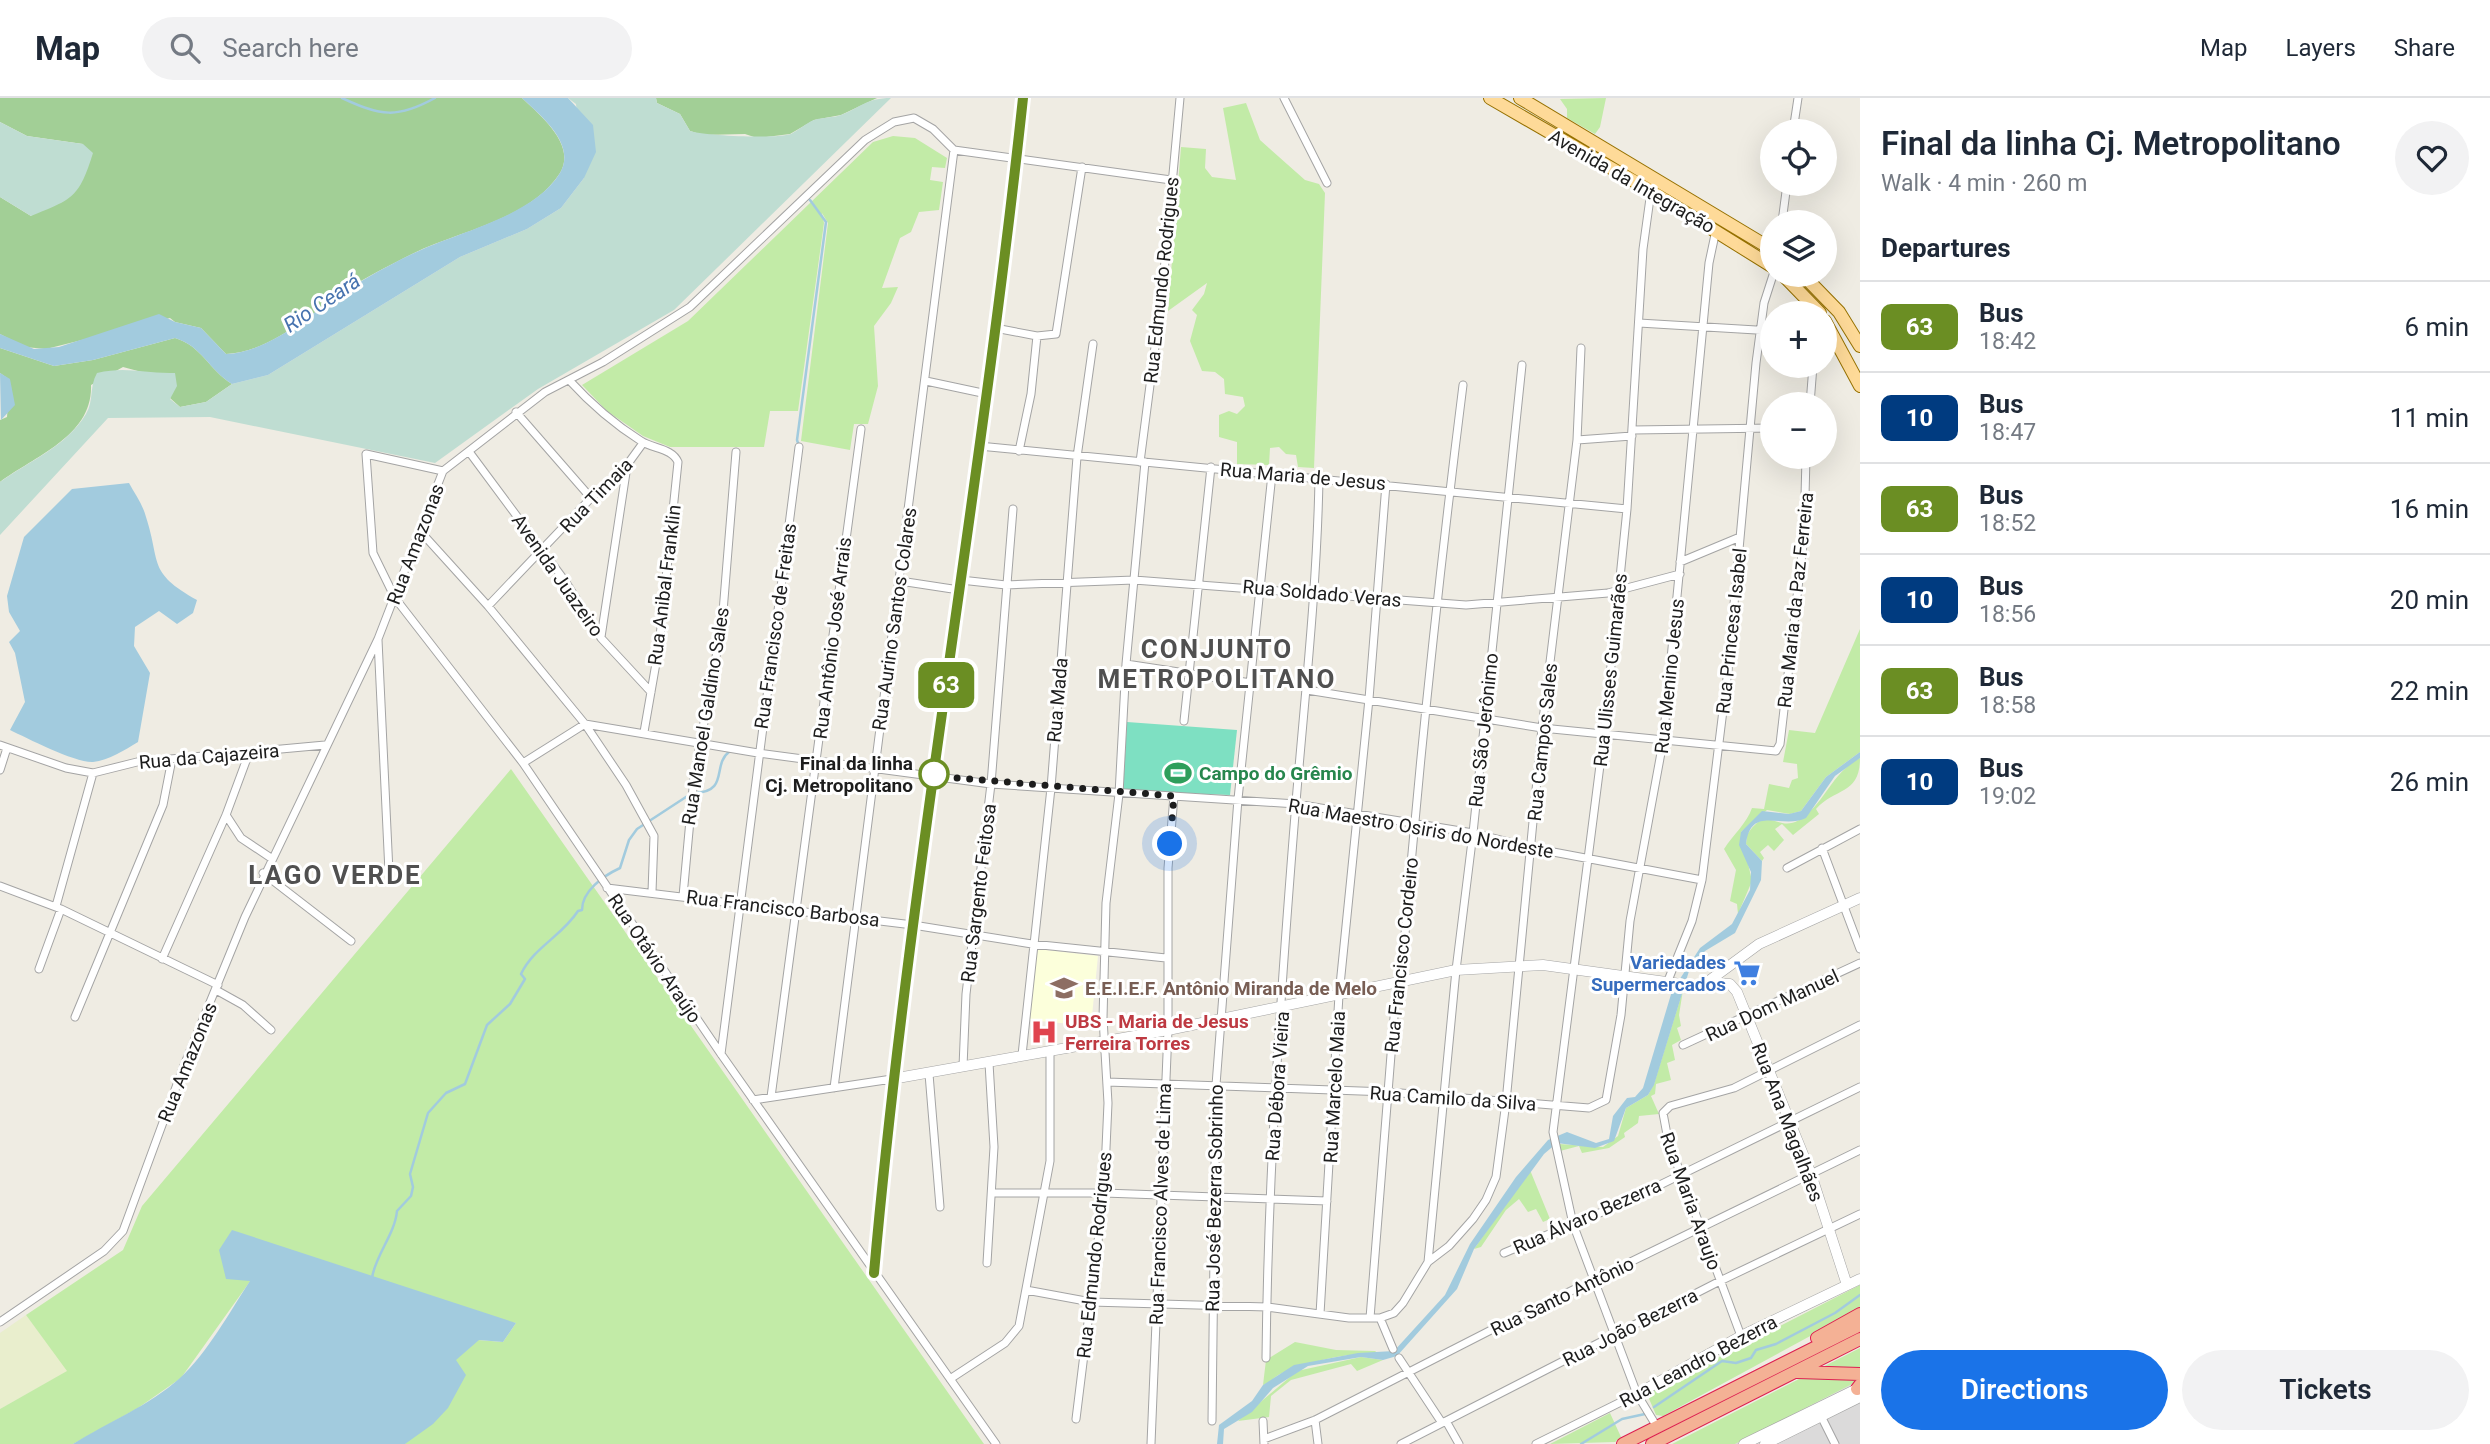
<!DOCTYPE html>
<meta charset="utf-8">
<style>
body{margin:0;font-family:Roboto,sans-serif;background:#f2f2f3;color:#1f2937;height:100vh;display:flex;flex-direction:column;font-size:26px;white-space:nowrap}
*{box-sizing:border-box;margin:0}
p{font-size:23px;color:#747a83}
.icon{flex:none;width:38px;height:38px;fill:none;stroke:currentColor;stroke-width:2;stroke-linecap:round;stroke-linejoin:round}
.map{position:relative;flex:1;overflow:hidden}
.side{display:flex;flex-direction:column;background:#fff;width:630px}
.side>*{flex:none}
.badge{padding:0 14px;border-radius:10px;font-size:24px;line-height:46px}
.fabs{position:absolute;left:1760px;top:21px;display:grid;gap:14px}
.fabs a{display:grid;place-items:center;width:77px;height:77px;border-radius:50%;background:#fff;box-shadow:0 7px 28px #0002;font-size:35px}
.you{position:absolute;width:35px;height:35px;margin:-18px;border:5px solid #fff;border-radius:50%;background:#1a73e8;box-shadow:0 0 0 10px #1a73e833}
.map>.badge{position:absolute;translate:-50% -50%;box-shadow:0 0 0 4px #fff}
h2{padding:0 21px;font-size:26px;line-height:63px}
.round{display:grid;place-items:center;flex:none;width:74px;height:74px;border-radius:37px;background:#f2f2f3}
.head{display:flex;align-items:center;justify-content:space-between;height:119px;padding:0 21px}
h1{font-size:33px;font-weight:600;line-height:52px}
.button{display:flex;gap:14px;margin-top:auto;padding:14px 21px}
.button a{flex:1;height:80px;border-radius:42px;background:#1a73e8;color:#fff;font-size:28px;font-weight:600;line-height:80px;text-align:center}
.button a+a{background:#f2f2f3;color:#1f2937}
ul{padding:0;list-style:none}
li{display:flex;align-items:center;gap:21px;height:91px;padding:0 21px;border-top:2px solid #e0e1e3}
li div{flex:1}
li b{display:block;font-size:26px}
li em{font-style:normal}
li .badge{min-width:77px;font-weight:700;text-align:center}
header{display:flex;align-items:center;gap:42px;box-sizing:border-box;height:98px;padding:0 35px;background:#fff;border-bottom:2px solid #e0e1e3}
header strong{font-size:33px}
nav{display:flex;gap:38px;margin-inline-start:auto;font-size:24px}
.search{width:490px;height:63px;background:#f2f2f3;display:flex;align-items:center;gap:18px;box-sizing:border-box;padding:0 24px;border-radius:38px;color:#747a83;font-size:26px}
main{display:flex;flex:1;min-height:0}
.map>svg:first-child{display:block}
</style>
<header>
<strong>Map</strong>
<div class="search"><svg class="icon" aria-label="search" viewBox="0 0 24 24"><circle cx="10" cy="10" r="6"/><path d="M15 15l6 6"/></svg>Search here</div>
<nav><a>Map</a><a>Layers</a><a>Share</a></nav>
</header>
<main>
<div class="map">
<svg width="1860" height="1346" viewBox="0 0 1860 1346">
<rect width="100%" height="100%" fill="#efece3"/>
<path fill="#dbdada" d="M1860,1282V1346H1735Z"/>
<path fill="#fcffdb" d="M1037,851L1098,858L1091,928L1029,922Z"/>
<path fill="#e9eecd" d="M26,1217L68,1273L0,1311V1235Z"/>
<path fill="#c2eba7" d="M1606,0L1600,29L1595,36L1567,20V11L1560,1Z
M1246,5L1260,42L1305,82L1319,86L1325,95L1314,370L1298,369L1296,357L1286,356L1279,349L1270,350L1269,367L1237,366V344L1219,339V317L1229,313L1237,316L1245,308L1243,299L1225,296L1224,281L1215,274L1202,273L1190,243L1197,217L1192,212L1204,196L1207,185L1168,213L1181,49L1206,51L1205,70L1212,79L1236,82L1223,10Z
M893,38L915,40L947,60L945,70L932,69L930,82L943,84L939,112L919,114L911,134L900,140L882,190L898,189L891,205L874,228L878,288L868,326H854L850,352L801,343L828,125L822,115L824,125L798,313H770L764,349H670L643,338L607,313L582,287L688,223L873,44Z
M1860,531V654L1826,679L1801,713L1790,716L1767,712L1741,734L1752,783L1738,816L1737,806L1730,803L1736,772L1724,751C1733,737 1747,725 1752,710L1764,711L1769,686L1789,690L1792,682L1798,680L1797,666L1783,664L1789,632L1815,635Z
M1860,660C1860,697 1836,689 1816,711L1819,716L1793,737L1782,726L1775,731L1784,742L1774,753L1768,747L1760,754L1764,760L1762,763L1746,746L1747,737C1767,705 1777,735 1799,722C1825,706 1831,675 1860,660Z
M511,671L984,1346H405L455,1262L478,1242L503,1244L516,1225L251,1182L181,1280L138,1310L73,1346H0V1311L67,1273L26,1217L123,1152L142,1108Z
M1683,892L1679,917L1681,928L1677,930L1681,942L1672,947L1675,962L1667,965L1671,982L1656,986L1655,996L1651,998L1659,1016L1639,1018L1638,1025L1624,1035L1625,1039L1609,1050L1582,1055L1579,1048L1560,1053L1559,1046L1603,1049L1618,1038L1626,1010L1648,997L1654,986Z
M1530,1072L1550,1121L1543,1124L1536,1111L1528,1114L1519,1101L1506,1112L1481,1149L1474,1151Z
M1860,1187V1211L1663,1318L1656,1317L1647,1296Z
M1295,1244L1336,1252L1375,1253L1379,1256C1347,1254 1312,1263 1282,1275C1275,1278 1271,1284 1263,1287L1266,1262Z
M1860,1250V1282L1735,1346H1672Z
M1361,1259L1383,1262L1357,1273L1351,1266L1291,1282L1271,1298L1269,1319L1238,1323L1297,1273Z
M1610,1315L1621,1339L1615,1344L1550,1346Z"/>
<path fill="#a2cf96" d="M0,0H522C540,17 577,47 560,75C530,122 458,133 412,156C392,166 370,177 351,189C314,213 272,254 226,256L201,230L175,224L170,220L46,251L25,249L0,236V99L31,118L83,46L27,38L0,24Z
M656,0H877L841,17L814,22L790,36L757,40L745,36L703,37L690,33L680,16L657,5Z
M175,240C202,248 209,272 232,286L206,304L180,309L170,300L174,275L149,276L123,269L91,287C93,338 35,358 0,384V322L7,319L10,282L0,275V250L54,268L93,262Z"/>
<path fill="#bfddd2" d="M568,0H656L657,5L680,16L690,33C706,38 777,41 791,36C799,32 806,25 814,22C823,19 833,20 841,17C861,9 867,0 891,0L674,212L538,291L435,365L210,319L108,320L0,437V384C29,363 66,349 86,316C94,303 89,289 97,275C128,268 144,276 175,275L177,288L170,301L180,309L206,304L232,286L268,277L460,159L527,131L561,110L584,80L576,6Z
M0,24L27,38L83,46L93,55C79,100 73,101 31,118L0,99Z"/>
<path fill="#7ee0c2" d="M1127,624L1237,632L1230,697L1123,693Z"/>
<path fill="#a2cbde" d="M522,0H568L593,27L596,54L584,80L561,110L527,131L460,159L268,277L232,286C209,272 202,248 175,240L93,262L54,268L0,250V236L34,251L59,249L159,216L175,224L201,230L226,256C263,255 300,225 329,204C355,186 383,170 412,156C456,134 533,119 560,75C577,46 540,17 522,0Z
M0,275L10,281L15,307L1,322Z
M129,385C135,396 143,407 146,419C161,465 147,474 197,502L193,515L177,526L159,513L135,529L134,548L150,575L138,644C125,652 109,662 93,664C75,665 27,640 10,632L25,604L15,555L9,544L20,533L9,514L7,498L24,439L72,391Z
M1860,654V660L1835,678L1806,720C1782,732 1751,706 1746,746L1762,763L1761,782L1735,835L1705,853L1689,873L1654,987L1648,997L1626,1010L1614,1043L1595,1050L1557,1045L1544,1056L1474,1151L1457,1191L1397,1258L1383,1262L1361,1259L1308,1268L1273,1290L1252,1314L1224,1331L1223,1346H1217L1219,1327L1252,1303L1263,1287L1294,1267L1358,1255L1394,1253L1445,1197L1470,1146L1516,1079L1548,1042L1567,1034L1596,1045L1609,1041L1613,1018L1627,1000L1635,999L1643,990L1672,893L1700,850L1732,826L1750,792L1751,774L1739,747L1741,734L1762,713L1789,716L1801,713L1826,679Z
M232,1132L516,1225L503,1244L479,1242L456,1262L466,1277L448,1310L433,1326L405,1346H73C108,1324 149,1308 180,1280C208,1254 229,1215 250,1183L226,1181L219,1152Z"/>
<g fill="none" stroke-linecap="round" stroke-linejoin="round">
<path stroke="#a2cbde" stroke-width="2.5" d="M342,0C381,18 397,21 435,0
M799,348L797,342L826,124L810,102
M695,695C730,693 711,667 730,653
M372,1180C375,1158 395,1136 397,1113L411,1098L413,1089L410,1076L428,1015L446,995L465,986L487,927L510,906L525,881L521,876C534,849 562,838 578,813L582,812C582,793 603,778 620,770L629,742L637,731L689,697
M1654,1309L1722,1263L1736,1265L1751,1260L1756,1252L1776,1246L1835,1215L1860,1197
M1581,1346L1622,1321L1645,1316"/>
<defs>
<path id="minor" d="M1284,0L1327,85
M1793,33L1798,0
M1651,93L1643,151L1627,411L1604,636L1553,1034L1573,1126L1637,1296L1657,1329
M1782,124L1787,86
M1639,225L1773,233
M995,230L1037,238L1056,236L1082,69
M569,282C590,305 614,326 641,343C653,351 672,350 678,364L659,548L644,634
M926,283L987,296
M1810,306L1813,268
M516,314L591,400
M1633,332L1773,330
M1577,342L1632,338
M979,348L1627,411
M1019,353L1031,296L1037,238
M470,355L565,483L601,540L651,594
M1140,364L1162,195L1180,0
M443,373L366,356L373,455L395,500L523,665L721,956L996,1346
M420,433L488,508L585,626L626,687L654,738L652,794
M1680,464L1740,439
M961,482L1006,487L1134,482L1466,507L1608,495L1680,476
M900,483L959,492
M488,508L591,400L627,367L643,345
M601,539L627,368
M378,542L389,774
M1126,566L1251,585
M1307,592L1542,630L1776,653L1780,646L1804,438L1806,359
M1184,623L1211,369
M0,647L66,670L93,675L137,664L325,647
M523,665L585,626L758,655L991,686L1296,706L1473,735L1532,750L1702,782
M0,672L7,650
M226,717L241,740L271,760
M1822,750L1860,851
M1787,770L1860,731
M263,775L351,843
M0,788L61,811L218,887
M607,790L913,827L1032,846L1166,860
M683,798L694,679L722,526L736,354
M56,808L93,675
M162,861L226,717L249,655
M39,871L61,811
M1667,885L1692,823L1702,782L1728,572L1756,265L1764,205L1773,177
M216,892L243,907L271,932
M75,919L163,707L172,661
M1683,947L1860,865
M721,956L799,349
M1022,957L1051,690L1077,359L1093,246
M963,969L966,896L991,686L1013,411
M929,976L940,1109
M1107,984L1388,994L1589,1010L1606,1002L1621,917L1630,823L1663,644L1709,165L1716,132
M834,990L954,52
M771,999C802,776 829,554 861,331
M753,1002L892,981L874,1174
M993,1095H1104L1327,1103
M1504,1155L1621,1106L1860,989
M1428,1164L1456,872L1473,735L1522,267
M987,1165L994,1049L989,965
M1026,1192L1091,1204L1267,1209L1349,1220H1380L1393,1251
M1320,1216L1339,897L1369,601L1386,386
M1370,1220L1396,894L1401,883C1417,684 1438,485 1463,287
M1380,1220L1394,1215L1403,1205L1428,1164L1449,1148L1473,1121L1486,1102L1496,1079L1506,1004L1542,630L1577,342L1581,250
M0,1224L104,1153L123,1133L183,970L245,819L378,541L443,373L545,294L603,264L690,209L865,42L894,24L914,20L933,31L954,52L1171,82
M1741,1238L1668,1042L1663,1015L1670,1008L1734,990L1860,927
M1266,1260C1268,1075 1281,889 1296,704C1305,596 1317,489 1319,381
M1399,1260L1442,1325
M950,1281L1005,1245L1019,1228L1050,1063V952
M1821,1318L1835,1346
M1076,1321L1104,1095L1108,1005L1103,920L1106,805L1119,696L1126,566L1145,364
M1315,1322L1318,1346
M1212,1323L1216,987L1238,701L1272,376
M1263,1323L1264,1346
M1446,1323L1459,1346
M1264,1341L1315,1322L1493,1231L1860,1052
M1151,1346L1168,932V770L1174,698
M1401,1346L1720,1183L1860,1116
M1536,1346L1637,1296"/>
<path id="tertiary" d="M1023,0L987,296L892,981L1168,932L1456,872L1543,867L1695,888L1706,885L1759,846L1860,800
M1707,885L1730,886L1737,894L1811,1076L1847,1187
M1637,1296L1741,1238L1860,1181
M1744,1346L1857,1291
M1765,1346L1860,1299"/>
<path id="primary" d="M1490,0L1651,93L1773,169
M1520,0L1773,152
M1783,177L1820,215
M1803,177L1839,214L1860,248
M1825,223L1860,288"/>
<path id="trunk" d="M1817,1240L1860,1216
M1797,1274L1860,1276
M1857,1291L1860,1287
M1623,1346L1860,1227
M1652,1346L1860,1241"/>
</defs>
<use href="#minor" stroke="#a4a4a4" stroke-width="9"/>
<use href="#tertiary" stroke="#a4a4a4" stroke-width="11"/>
<use href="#primary" stroke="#967100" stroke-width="14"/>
<use href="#trunk" stroke="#dd1f51" stroke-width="14"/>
<use href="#minor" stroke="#fff" stroke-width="7"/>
<use href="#tertiary" stroke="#fff" stroke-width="10"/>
<use href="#primary" stroke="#feda98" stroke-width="12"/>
<use href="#trunk" stroke="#f4b195" stroke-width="12"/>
</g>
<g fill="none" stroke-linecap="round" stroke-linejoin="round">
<defs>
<path id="line" d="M874,1175C909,782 981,393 1023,0"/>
</defs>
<use href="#line" stroke="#fff" stroke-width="16"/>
<use href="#line" stroke="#6b8e23" stroke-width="10"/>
<path stroke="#1d1d1d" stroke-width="7" stroke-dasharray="0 12.6" d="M934,676V678L1174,698L1170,746"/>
</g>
<defs>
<symbol id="stadium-bare" viewBox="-9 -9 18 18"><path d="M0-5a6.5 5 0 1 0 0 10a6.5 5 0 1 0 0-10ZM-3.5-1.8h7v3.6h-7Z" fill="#2e9e5b" stroke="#fff" stroke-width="2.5" paint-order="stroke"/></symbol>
<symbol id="supermarket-bare" viewBox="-9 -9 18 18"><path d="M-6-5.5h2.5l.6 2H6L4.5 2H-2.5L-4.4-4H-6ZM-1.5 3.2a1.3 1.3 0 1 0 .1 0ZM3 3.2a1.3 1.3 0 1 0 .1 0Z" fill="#3f7fe0" stroke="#fff" stroke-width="2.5" paint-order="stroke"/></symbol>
<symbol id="school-bare" viewBox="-9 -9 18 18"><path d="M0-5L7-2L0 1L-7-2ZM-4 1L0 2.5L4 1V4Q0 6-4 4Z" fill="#8d6e63" stroke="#fff" stroke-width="2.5" paint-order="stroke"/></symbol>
<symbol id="hospital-bare" viewBox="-9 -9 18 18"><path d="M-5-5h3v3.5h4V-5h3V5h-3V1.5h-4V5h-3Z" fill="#e0444e" stroke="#fff" stroke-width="2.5" paint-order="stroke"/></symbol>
</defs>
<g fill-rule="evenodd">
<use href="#stadium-bare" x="1159" y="656" width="38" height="38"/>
<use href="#supermarket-bare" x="1728" y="856" width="38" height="38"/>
<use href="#school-bare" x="1045" y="871" width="38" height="38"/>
<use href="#hospital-bare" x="1025" y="915" width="38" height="38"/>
</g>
<circle fill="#fff" stroke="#6b8e23" stroke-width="3.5" cx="934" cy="676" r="14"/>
<g text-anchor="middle" stroke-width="6" stroke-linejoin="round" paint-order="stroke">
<g font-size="19" fill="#1d1d1d" stroke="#fff">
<text transform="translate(1632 83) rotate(30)" y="7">Avenida da Integração</text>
<text transform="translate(1161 182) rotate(-84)" y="7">Rua Edmundo Rodrigues</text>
<text transform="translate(1303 378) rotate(5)" y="7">Rua Maria de Jesus</text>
<text transform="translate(596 397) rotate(-46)" y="7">Rua Timaia</text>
<text transform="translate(415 446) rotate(-69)" y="7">Rua Amazonas</text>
<text transform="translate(558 477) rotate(55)" y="7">Avenida Juazeiro</text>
<text transform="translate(664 487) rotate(-83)" y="7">Rua Anibal Franklin</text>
<text transform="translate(1322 495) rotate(5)" y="7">Rua Soldado Veras</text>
<text transform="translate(1795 502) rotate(-84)" y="7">Rua Maria da Paz Ferreira</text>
<text transform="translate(894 521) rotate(-82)" y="7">Rua Aurino Santos Colares</text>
<text transform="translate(775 528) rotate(-82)" y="7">Rua Francisco de Freitas</text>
<text transform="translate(1731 533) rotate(-84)" y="7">Rua Princesa Isabel</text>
<text transform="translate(832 540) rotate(-83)" y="7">Rua Antônio José Arrais</text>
<text transform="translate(1610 572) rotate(-84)" y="7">Rua Ulisses Guimarães</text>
<text transform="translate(1669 578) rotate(-84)" y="7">Rua Menino Jesus</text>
<text transform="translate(1057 602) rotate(-85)" y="7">Rua Mada</text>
<text transform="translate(705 618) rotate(-81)" y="7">Rua Manoel Galdino Sales</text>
<text transform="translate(1483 632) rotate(-84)" y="7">Rua São Jerônimo</text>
<text transform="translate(1542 644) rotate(-84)" y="7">Rua Campos Sales</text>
<text transform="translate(209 658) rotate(-5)" y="7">Rua da Cajazeira</text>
<text transform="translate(1421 730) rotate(10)" y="7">Rua Maestro Osiris do Nordeste</text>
<text transform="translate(978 795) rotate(-83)" y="7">Rua Sargento Feitosa</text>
<text transform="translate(783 810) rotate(7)" y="7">Rua Francisco Barbosa</text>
<text transform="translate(1401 857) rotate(-84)" y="7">Rua Francisco Cordeiro</text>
<text transform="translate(655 860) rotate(56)" y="7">Rua Otávio Araújo</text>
<text transform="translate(1772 907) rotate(-25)" y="7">Rua Dom Manuel</text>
<text transform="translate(187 964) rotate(-68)" y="7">Rua Amazonas</text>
<text transform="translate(1277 988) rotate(-86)" y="7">Rua Débora Vieira</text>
<text transform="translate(1334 989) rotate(-87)" y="7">Rua Marcelo Maia</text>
<text transform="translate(1453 1000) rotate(4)" y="7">Rua Camilo da Silva</text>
<text transform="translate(1788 1024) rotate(69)" y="7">Rua Ana Magalhães</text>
<text transform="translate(1214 1100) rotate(-89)" y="7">Rua José Bezerra Sobrinho</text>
<text transform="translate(1691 1103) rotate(70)" y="7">Rua Maria Araujo</text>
<text transform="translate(1160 1106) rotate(-88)" y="7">Rua Francisco Alves de Lima</text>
<text transform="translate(1587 1118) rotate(-24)" y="7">Rua Álvaro Bezerra</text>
<text transform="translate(1094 1157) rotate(-84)" y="7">Rua Edmundo Rodrigues</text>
<text transform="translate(1562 1198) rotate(-26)" y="7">Rua Santo Antônio</text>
<text transform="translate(1630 1229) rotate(-27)" y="7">Rua João Bezerra</text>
<text transform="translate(1698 1263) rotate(-28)" y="7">Rua Leandro Bezerra</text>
</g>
<g font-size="19" font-weight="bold" fill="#1d1d1d" stroke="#fff" text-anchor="end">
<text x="913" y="672">Final da linha<tspan x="913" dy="22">Cj. Metropolitano</tspan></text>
</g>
<g font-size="19" font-weight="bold" fill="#27864d" stroke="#fff" text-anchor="start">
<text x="1199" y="682">Campo do Grêmio</text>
</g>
<g font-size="19" font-weight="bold" fill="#366cbe" stroke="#fff" text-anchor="end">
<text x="1726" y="871">Variedades<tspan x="1726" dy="22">Supermercados</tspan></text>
</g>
<g font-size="19" font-weight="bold" fill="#785e54" stroke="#fff" text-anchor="start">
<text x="1085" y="897">E.E.I.E.F. Antônio Miranda de Melo</text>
</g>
<g font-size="19" font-weight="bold" fill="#be3a42" stroke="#fff" text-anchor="start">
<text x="1065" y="930">UBS - Maria de Jesus<tspan x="1065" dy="22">Ferreira Torres</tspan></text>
</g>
<g font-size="21" font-style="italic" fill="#4773af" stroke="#fff">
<text transform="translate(322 205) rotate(-34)" y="7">Rio Ceará</text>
</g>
<g font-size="26" font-weight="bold" letter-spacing="2" fill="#505050" stroke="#fff">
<text x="1217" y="560">CONJUNTO<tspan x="1217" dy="30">METROPOLITANO</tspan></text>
<text x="335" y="786">LAGO VERDE</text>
</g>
</g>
</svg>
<div class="fabs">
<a><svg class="icon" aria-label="locate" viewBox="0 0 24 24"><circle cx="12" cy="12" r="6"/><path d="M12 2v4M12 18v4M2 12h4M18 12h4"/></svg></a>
<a><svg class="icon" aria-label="layers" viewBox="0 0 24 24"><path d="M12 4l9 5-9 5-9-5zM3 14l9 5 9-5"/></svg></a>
<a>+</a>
<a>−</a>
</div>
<div class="you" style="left:1170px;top:746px"></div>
<b class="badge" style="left:946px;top:587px;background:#6b8e23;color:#fff">63</b>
</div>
<section class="side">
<div class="head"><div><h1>Final da linha Cj. Metropolitano</h1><p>Walk · 4 min · 260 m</p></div><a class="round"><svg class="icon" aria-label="heart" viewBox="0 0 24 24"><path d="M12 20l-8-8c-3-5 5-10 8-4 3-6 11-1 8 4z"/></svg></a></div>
<h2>Departures</h2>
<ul>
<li><span class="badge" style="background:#6b8e23;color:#fff">63</span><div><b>Bus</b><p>18:42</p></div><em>6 min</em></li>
<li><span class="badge" style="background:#003b80;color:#fff">10</span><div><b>Bus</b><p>18:47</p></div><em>11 min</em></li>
<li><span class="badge" style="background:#6b8e23;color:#fff">63</span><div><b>Bus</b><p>18:52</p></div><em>16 min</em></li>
<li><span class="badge" style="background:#003b80;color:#fff">10</span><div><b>Bus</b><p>18:56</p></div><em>20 min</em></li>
<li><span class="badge" style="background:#6b8e23;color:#fff">63</span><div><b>Bus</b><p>18:58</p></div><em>22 min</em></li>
<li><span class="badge" style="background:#003b80;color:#fff">10</span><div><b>Bus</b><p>19:02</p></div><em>26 min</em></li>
</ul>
<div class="button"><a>Directions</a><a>Tickets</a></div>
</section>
</main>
